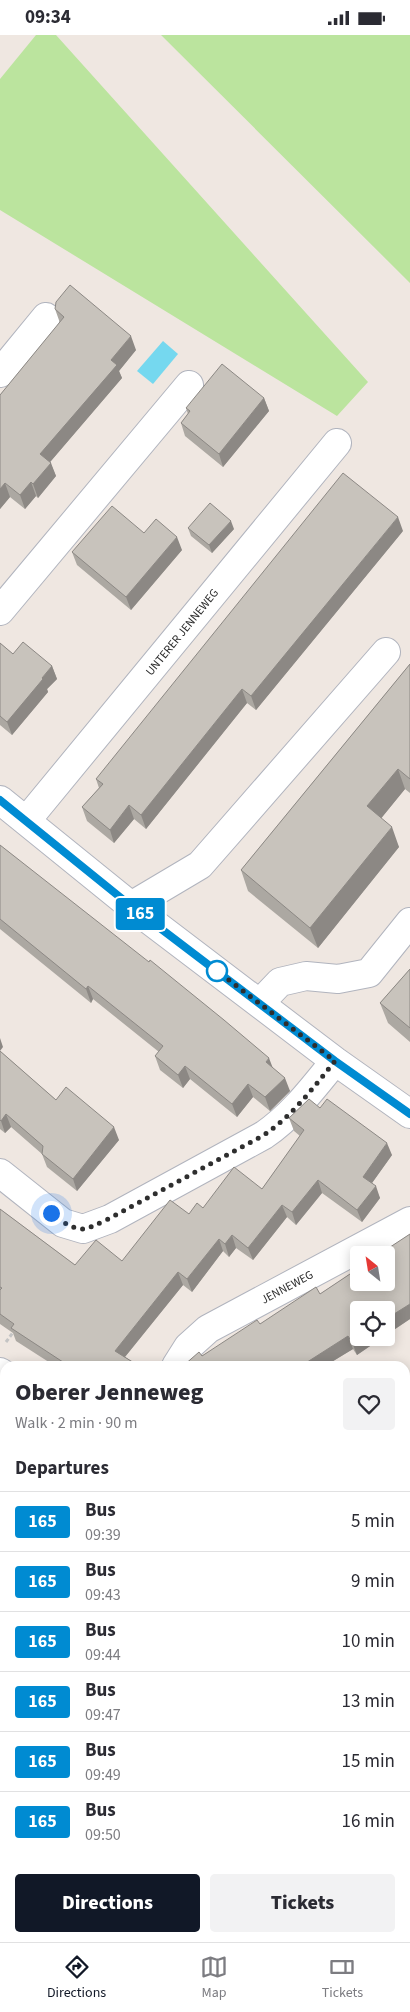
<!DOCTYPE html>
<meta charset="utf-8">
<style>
body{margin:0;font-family:"Source Sans 3",sans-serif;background:#f2f2f3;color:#2b2b33;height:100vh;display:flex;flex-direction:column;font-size:19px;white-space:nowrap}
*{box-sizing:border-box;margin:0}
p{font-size:16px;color:#7c7c81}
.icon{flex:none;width:28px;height:28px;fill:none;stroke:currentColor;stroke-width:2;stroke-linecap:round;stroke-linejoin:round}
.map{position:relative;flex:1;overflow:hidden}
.sheet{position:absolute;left:0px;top:1326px;width:410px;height:581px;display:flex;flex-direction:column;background:#fff;border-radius:15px 15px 0 0;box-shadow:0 2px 12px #0003}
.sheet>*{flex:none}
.badge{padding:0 10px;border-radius:4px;font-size:18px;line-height:32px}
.needle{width:32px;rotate:330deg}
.tools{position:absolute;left:350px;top:1211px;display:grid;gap:10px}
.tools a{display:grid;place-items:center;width:45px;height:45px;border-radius:5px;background:#fff;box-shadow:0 2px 12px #0003;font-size:25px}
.you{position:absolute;width:25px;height:25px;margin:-12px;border:4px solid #fff;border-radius:50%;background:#1a73e8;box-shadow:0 0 0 8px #1a73e833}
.map>.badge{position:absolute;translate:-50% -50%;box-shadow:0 0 0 2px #fff}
h2{padding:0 15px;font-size:19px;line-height:45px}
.round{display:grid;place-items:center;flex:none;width:52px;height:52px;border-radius:5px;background:#f2f2f3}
.head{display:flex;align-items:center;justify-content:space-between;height:85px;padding:0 15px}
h1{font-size:24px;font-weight:800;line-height:38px}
.primary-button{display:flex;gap:10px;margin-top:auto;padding:10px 15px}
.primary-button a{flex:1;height:58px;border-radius:5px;background:#111827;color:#fff;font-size:20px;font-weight:800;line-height:58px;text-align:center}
.primary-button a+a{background:#f2f2f3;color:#2b2b33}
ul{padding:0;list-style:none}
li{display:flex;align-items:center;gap:15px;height:60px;padding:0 15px;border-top:1px solid #e1e1e2}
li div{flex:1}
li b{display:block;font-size:19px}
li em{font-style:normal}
li .badge{min-width:55px;font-weight:700;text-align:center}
.status{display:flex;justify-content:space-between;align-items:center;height:35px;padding:0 25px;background:#fff;direction:ltr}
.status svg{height:14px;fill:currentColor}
.menu{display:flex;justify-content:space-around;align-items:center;height:70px;border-top:1px solid #e1e1e2;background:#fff;font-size:14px;color:#7c7c81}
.menu a{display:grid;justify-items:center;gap:2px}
.menu .active{color:#111827}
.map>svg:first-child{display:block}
</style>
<div class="status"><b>09:34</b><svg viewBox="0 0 49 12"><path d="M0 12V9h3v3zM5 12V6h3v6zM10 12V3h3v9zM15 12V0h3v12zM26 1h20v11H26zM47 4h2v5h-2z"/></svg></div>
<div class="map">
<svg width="410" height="1907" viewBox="0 0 410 1907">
<rect width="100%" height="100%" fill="#efe7e1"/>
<path fill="#bbe49e" d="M36,0H56L368,347L337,381L0,175V44Z
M161,0H410V248Z"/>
<path fill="#75d8ef" d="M163,306L178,319L153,349L137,336Z"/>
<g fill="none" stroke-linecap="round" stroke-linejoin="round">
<defs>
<path id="minor" d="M0,338L46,282
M0,576L189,350
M0,765L131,871L335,1026L410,1079
M26,786L337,408
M131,871L200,830L386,617
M260,968L280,947L306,941L338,944L369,938L410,887
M0,1138L63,1188L83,1194L110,1184L264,1100C293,1080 313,1053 335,1026
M176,1331L188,1312L208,1294L410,1186
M0,1337L5,1340
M405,1399L410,1396
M405,1595L410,1599
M4,1907L7,1902"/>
</defs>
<use href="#minor" stroke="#b1b4be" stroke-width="30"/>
<path stroke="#c4c4c4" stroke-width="3" stroke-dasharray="4 2.5" stroke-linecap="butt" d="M6,1307L14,1296
M405,1768L410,1771
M0,1826L5,1829
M93,1902L100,1907
M352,1902L358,1907"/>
<use href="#minor" stroke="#fff" stroke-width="28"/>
</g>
<path fill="#aca8a2" d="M55,274L136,315L119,336L122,343L50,427L56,441L38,463L36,461L25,474L10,462L0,474V360L60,288Z
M264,363L269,376L223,432L185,401L181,388L188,379L186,373Z
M188,493L234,494L212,518L191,501Z
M403,496L256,675L247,668L146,794L134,784L114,808L87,786L82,772L99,753L96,744Z
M144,498L182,515L131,575L77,530L72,517Z
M0,608L13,619L52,631L57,644L47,654L48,657L12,700L0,690Z
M410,629V758L405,754L381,783L399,812L318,913L248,856L241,835Z
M0,810L273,1033L290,1056L270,1076L253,1062L237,1082L190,1044L183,1053L160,1035L155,1021L159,1017L93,964L91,968L0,894Z
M410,934V1007L388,988L380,968Z
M0,1016L56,1065L119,1105L77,1156L47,1132L42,1119L11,1092L5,1098L0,1094Z
M320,1073L392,1120L372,1148L380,1163L362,1187L322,1158L296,1190L287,1182L253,1225L236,1213L229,1222L223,1216L192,1257L183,1250L125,1322L139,1331H55L16,1306L13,1298L0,1289V1174L75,1230L122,1226L189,1179L203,1173L262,1154L300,1101L294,1096L289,1083Z
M410,1199V1284L357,1320L353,1314L325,1331H183L260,1289L320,1259Z
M410,1416V1502L409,1504H410V1554L405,1551V1423Z
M0,1431L5,1434V1512L0,1509Z
M5,1549V1602L0,1598V1556Z
M405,1677L410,1680V1754L405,1751Z
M0,1734L5,1737V1815L0,1811Z
M115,1902H226L232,1907H121Z
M371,1902H404L401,1907H378Z"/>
<path fill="#8c8884" d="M131,301L136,315L119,336L122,343L45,433L40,419L111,325Z
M264,363L269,376L223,432L219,419Z
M51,428L56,441L38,463L33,449Z
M31,447L36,461L25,474L20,460Z
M5,448L10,462L0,474V454Z
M398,482L403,496L256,675L251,661Z
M231,486L234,494L212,518L209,510Z
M177,502L182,515L131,575L126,562Z
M52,631L57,644L47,654L48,657L12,700L7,687Z
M242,654L247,668L146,794L141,780Z
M398,734L405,754L375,791L367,771Z
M129,770L134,784L114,808L110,795Z
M392,792L399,812L318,913L310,893Z
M88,951L93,964L91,968L86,954Z
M0,1003L3,1012L0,1016Z
M269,1023L274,1036L266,1027Z
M185,1031L190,1044L183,1053L178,1040Z
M285,1043L290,1056L270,1076L265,1062Z
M248,1049L253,1062L237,1082L232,1069Z
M6,1079L11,1092L5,1098L1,1086Z
M114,1092L119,1105L77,1156L73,1144Z
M387,1108L392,1120L367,1155L363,1142Z
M318,1145L322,1158L296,1190L292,1177Z
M376,1151L380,1163L362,1187L357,1175Z
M282,1170L287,1182L253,1225L248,1213Z
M232,1200L236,1213L229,1222L225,1209Z
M219,1204L223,1216L192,1257L187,1244Z
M178,1237L183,1250L120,1328L115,1316Z
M410,1269V1284L386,1300V1284Z
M348,1301L353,1314L325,1331H301Z
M359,1302H383L357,1320L352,1307Z
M410,1484V1502L405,1509V1491Z
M410,1873V1894L405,1901V1880Z
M389,1902H404L401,1907H389L388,1904Z"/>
<path fill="#c8c3bc" stroke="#8c8884" d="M70,250L131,301L111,325L117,330L40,419L51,428L33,449L31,447L20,460L5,448L0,454V360L64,282L55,274L56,267Z
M222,329L264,363L219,419L181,388L190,376L186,373Z
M343,438L398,482L251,661L242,654L141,780L129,770L110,795L82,772L103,749L96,744Z
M210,468L231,486L209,510L188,493Z
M112,471L144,498L156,484L177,502L126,562L72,517Z
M23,607L52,631L42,643L43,644L7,687L0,681V608L13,619Z
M410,629V744L398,734L367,771L392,792L310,893L241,835Z
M0,810L149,927L150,925L224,985L269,1023L266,1027L285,1043L265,1062L248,1049L232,1069L185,1031L178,1040L155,1021L163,1011L88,951L86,954L0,884Z
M410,934V993L380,968Z
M0,1016L56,1065L66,1052L114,1092L73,1144L42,1119L43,1111L6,1079L1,1086L0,1085Z
M309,1064L320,1073L327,1064L387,1108L363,1142L376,1151L357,1175L318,1145L292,1177L282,1170L248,1213L232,1200L225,1209L219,1204L187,1244L178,1237L115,1316L139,1331H69L11,1293L14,1289L0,1279V1255L2,1253L0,1252V1174L75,1230L96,1205L122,1226L170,1165L189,1179L197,1168L203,1173L234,1132L262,1154L304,1095L289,1083Z
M410,1199V1269L386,1284V1275H359V1302L352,1307L348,1301L301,1331H183L199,1317L202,1321L257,1285L260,1289L316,1252L320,1259L359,1233V1248H386V1220H378Z
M410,1416V1484L405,1491V1423Z
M0,1431L5,1434V1502L0,1498Z
M405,1501L410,1504V1545L405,1542Z
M5,1549V1596L0,1592V1556Z
M405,1677L410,1680V1744L405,1741Z
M0,1734L5,1737V1805L0,1801Z
M405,1848L410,1852V1873L405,1880Z
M129,1902H226L232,1907H136Z"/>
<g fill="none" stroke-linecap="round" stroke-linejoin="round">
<defs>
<path id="line" d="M0,765L131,871L335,1026L410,1079"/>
</defs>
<use href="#line" stroke="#fff" stroke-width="11"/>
<use href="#line" stroke="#008bd2" stroke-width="8"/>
<path stroke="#2e2e2e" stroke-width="5" stroke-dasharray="0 9" d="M51,1178C60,1185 71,1194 83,1194C93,1193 117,1179 127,1174L264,1100C293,1080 313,1053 335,1026L217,936"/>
</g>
<circle fill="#fff" stroke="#008bd2" stroke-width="2.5" cx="217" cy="936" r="10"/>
<g text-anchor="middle" stroke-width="4" stroke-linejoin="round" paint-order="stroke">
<g font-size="12" fill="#2e2e2e" stroke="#fff">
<text transform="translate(182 597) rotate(-51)" y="4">UNTERER JENNEWEG</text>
<text transform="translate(287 1252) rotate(-28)" y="4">JENNEWEG</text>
</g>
</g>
</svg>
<div class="tools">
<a><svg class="needle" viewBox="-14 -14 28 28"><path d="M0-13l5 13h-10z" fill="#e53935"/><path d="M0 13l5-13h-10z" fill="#7c7c81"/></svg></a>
<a><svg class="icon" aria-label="locate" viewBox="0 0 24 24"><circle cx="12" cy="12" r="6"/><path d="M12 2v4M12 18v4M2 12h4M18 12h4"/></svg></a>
</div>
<div class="you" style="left:51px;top:1178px"></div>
<b class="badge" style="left:140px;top:879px;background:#008bd2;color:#fff">165</b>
<section class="sheet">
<div class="head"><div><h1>Oberer Jenneweg</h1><p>Walk · 2 min · 90 m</p></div><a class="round"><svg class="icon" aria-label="heart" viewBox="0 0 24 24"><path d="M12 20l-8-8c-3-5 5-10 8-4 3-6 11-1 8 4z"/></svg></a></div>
<h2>Departures</h2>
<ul>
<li><span class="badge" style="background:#008bd2;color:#fff">165</span><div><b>Bus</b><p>09:39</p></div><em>5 min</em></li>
<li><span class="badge" style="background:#008bd2;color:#fff">165</span><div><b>Bus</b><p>09:43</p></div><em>9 min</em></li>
<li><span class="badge" style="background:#008bd2;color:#fff">165</span><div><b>Bus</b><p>09:44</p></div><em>10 min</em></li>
<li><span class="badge" style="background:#008bd2;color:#fff">165</span><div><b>Bus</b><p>09:47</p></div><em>13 min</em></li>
<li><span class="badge" style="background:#008bd2;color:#fff">165</span><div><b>Bus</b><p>09:49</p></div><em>15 min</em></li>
<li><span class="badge" style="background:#008bd2;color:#fff">165</span><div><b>Bus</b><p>09:50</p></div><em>16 min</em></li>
</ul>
<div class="primary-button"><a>Directions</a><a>Tickets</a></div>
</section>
</div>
<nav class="menu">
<a class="active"><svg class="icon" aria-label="directions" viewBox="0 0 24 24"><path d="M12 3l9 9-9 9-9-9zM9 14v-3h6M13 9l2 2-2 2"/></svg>Directions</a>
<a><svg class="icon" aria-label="map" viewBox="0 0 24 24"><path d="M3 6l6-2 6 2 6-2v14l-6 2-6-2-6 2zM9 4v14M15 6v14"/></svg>Map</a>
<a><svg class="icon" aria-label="tickets" viewBox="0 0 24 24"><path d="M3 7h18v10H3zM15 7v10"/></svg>Tickets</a>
</nav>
